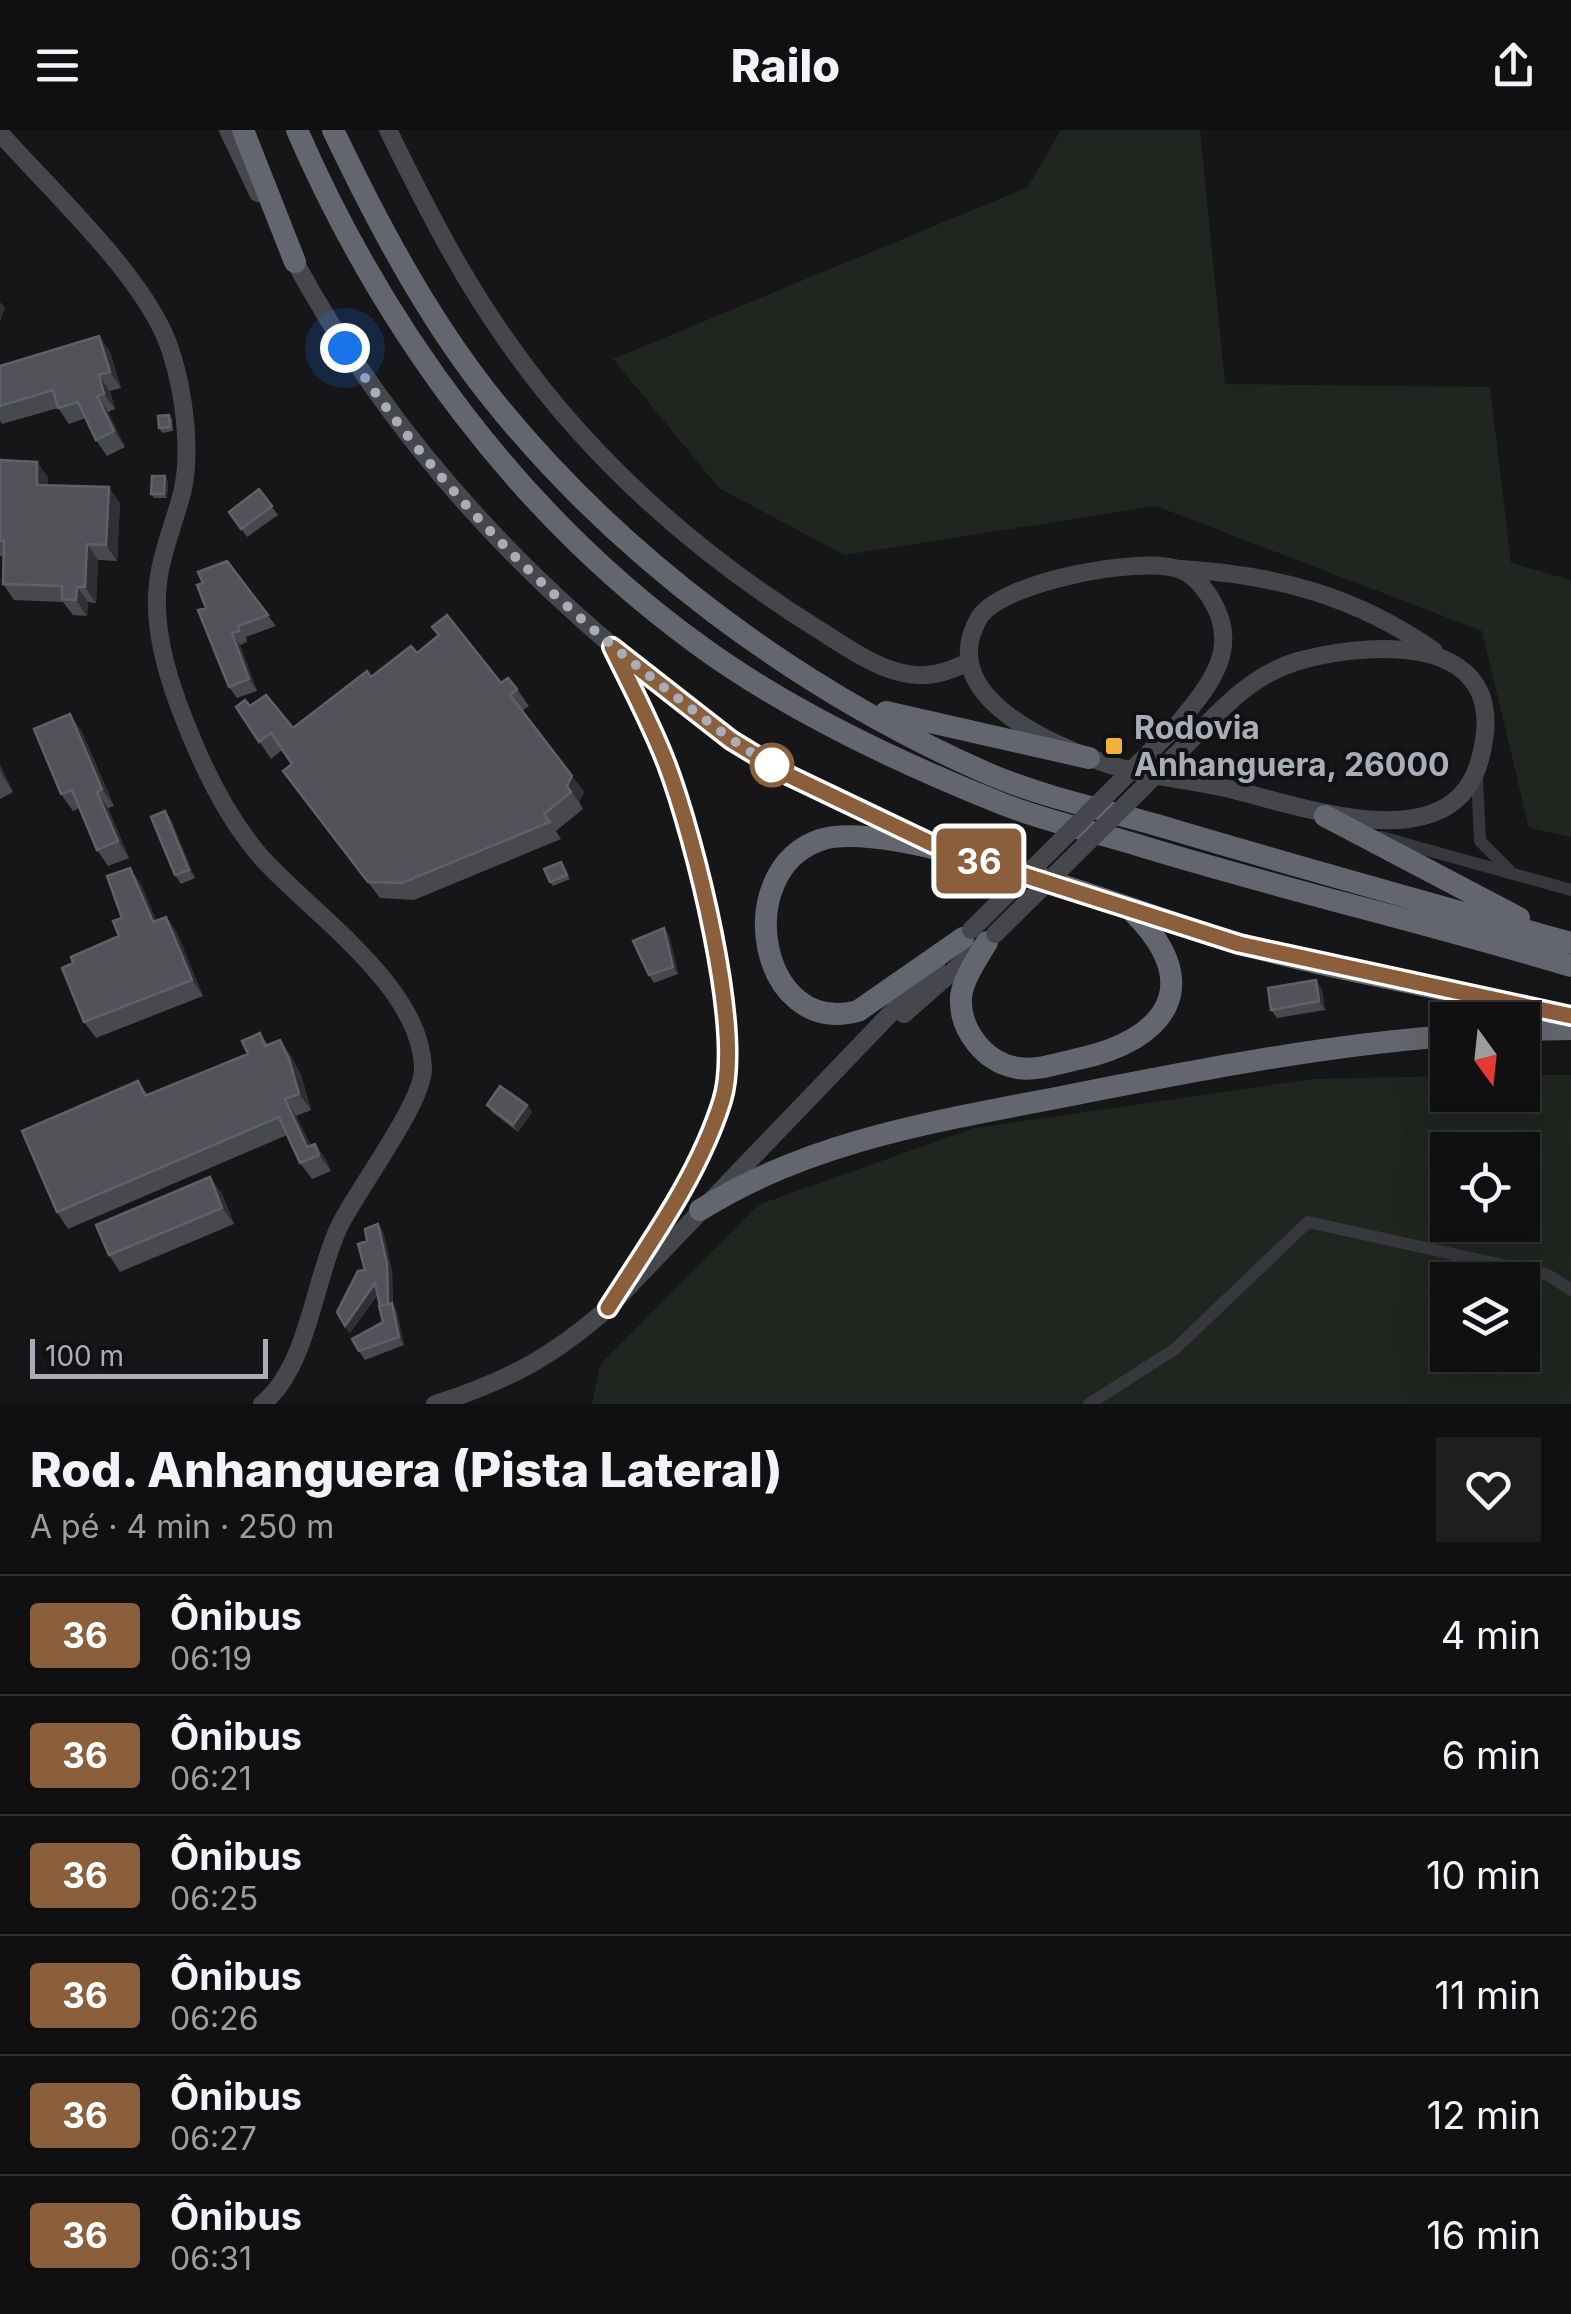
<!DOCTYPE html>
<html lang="pt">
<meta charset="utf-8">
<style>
body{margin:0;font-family:Inter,sans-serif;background:#1e1e20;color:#f1f3f6;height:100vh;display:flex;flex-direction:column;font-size:38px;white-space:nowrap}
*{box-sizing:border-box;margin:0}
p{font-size:32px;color:#9c9d9f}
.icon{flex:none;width:55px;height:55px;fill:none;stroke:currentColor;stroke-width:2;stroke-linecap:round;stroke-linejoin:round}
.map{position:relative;height:1274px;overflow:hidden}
.details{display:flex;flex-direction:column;background:#101012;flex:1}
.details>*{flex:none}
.badge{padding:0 20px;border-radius:8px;font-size:35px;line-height:65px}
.needle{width:65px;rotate:165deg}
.fabs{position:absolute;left:1430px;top:872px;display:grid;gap:20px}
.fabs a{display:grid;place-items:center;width:110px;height:110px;border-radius:0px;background:#101012;box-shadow:0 10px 40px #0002,0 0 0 2px #303032;font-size:50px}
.scale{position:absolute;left:30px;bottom:25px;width:238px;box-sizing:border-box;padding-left:10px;border:5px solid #a8adb8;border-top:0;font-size:28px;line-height:35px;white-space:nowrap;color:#a8adb8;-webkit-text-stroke:8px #111113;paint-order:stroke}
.you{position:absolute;width:50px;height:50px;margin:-25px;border:8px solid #fff;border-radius:50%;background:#1a73e8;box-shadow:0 0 0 15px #1a73e833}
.map>.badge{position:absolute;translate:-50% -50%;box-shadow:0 0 0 5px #fff}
.round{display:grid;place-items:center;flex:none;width:105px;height:105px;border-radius:0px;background:#1e1e20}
.head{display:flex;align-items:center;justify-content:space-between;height:170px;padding:0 30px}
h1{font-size:48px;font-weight:800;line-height:75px}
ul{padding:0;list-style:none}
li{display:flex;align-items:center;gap:30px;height:120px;padding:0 30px;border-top:2px solid #303032}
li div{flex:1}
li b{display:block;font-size:38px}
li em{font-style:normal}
li .badge{min-width:110px;font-weight:700;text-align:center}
header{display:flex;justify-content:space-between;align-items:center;height:130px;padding:0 30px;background:#101012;font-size:45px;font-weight:800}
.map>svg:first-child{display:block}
</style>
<header><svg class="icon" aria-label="menu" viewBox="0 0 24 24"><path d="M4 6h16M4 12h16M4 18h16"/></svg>Railo<svg class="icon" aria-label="share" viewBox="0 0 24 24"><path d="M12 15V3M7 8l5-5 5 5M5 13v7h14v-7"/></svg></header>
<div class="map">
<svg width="1571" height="1274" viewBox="0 0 1571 1274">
<rect width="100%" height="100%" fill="#161618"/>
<path fill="#1e261f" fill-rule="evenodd" d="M1061,0H1200L1225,254L1490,257L1511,433L1571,450V707L1529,698L1482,501L1156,376L844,425L719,358L613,229L1028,57Z
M1523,945H1571V1274H592L600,1235L758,1075L974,998L1314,949L1447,946L1448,965H1522ZM1448,1020H1522V1095H1448ZM1448,1150H1522V1225H1448Z"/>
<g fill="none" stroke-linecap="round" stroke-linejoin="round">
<path stroke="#37383d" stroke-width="12" d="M1477,648L1480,711L1509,740
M1381,707L1571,760
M1089,1274L1175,1219L1308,1092L1548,1145L1571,1160"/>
<path stroke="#45474d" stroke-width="18" d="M228,0L258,63
M388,0C424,73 460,145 507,211C588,327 696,423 816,498C842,514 873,537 903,543C928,549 947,542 969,532
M0,3C51,61 149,150 171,222C184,262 192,322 182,363C173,398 158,430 157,466C155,519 178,577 199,625C215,661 235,697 261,727C312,784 421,856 423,938C424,972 356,1061 339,1097C314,1149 308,1238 262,1274
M289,121C381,294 509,437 663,557C703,588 743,620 787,645C831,670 879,689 925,711
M1182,439C1276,445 1356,466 1434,521
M615,523C633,559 651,596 666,634C695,705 742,897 723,969C705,1034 665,1088 629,1144
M1177,595C1209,556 1242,519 1211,469C1203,456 1193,443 1178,439C1139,426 1001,452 979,488C937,560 1034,606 1088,627C1128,644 1178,648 1221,657C1282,670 1409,720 1461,665C1477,648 1482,626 1485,603C1495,500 1359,513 1295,532C1250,546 1220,581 1188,613
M904,884L978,819
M435,1274C507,1251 551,1228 608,1178L936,836"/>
<path stroke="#63666e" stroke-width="22" d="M243,0L295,132
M297,0C384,200 518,383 696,513C787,580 895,631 1000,673C1042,690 1088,700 1131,713C1276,758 1425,792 1571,836
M333,0C376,90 425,183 486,261C615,425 799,561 989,644C1045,668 1109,681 1167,698C1301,738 1436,775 1571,813
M886,582L1089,628
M1325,686L1519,788
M963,808L858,881C759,908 730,741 820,710C896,685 1149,789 1237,813C1347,843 1460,861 1571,887
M987,812C978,828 963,848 961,867C959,900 985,933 1018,938C1038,941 1059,933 1078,929C1166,910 1206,856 1134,783
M1522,900L1571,899
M700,1080C811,1010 939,991 1066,966C1192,941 1319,916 1448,906"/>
<path stroke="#45474d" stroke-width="18" d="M971,800L1177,595
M995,804L1188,613"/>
</g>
<path fill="#47494d" d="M99,206L110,222L121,258L110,261L115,279L108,282L125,317L107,326L96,310L86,288L69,294L58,278L2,294L0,291V236Z
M169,285L172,289L173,301L162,303L159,298Z
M0,330L48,347V355L120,373L117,431L98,430L96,473L88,472L87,486L73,485L63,472L14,470L3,454L4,426H0Z
M168,351L167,368H154L151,364Z
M259,359L278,385L247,407L229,382Z
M227,431L276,496L246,507L247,512L240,515L257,561L237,568L229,557L206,478L203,453Z
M417,523L517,559L529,576L522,581L584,662L579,672L583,679L556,701L561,709L414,770L380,768L283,641L292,634L282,620L271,629L236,577L250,576L293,598L371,547Z
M81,600L114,676L108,678L129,728L108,736L97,720L79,678L73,681L61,664Z
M0,635L13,662L0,669Z
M165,681L171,690L195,748L181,754L175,745Z
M561,732L570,749L553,756L550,752Z
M141,754L156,791L166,787L177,803L203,866L96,908L84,892L119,806L122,788Z
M664,798L669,805L678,844L654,853L649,845Z
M1322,859L1325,880L1277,888L1271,880Z
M260,903L268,915L280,910L291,926L301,945L311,980L296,986L311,1016L315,1014L326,1030L331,1041L312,1049L300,1033L287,1005L68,1099L57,1082L138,951L148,965L248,924Z
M487,975H527L532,982L518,1002L492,982Z
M210,1047L222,1064L234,1094L120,1142L109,1125Z
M383,1101L392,1141L393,1175L397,1182L404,1215L365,1230L359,1221L383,1192L378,1164L350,1203L345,1196L365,1140L367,1111Z"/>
<path fill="#2f3033" d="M0,172L5,178L0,192Z
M99,206L110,222L121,258L110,242Z
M99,245L110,261L115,279L104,264Z
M97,266L108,282L125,317L114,301Z
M37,332L48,347V370L37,355Z
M165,346L168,351L167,368L164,364Z
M109,357L120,373L117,431L106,415Z
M87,414L98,430L96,473L85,457Z
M77,457L88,472L87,486L76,470Z
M232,503L240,515L257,561L249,549Z
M70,584L81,600L114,676L102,659Z
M0,635L13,662L5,650L0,640Z
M572,646L584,662L579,672L567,656Z
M97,662L108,678L129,728L118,711Z
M165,681L171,690L195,748L189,740Z
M130,738L141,754L164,808L153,792Z
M166,787L177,803L203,866L192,850Z
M664,798L669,805L678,844L673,837Z
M1316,850L1322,859L1325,880L1319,871Z
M280,910L291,926L301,945L311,980L299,964Z
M285,969L296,986L316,1026L307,1017Z
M527,975L532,982L518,1002L513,995Z
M315,1014L326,1030L331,1041L319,1025Z
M210,1047L222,1064L234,1094L222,1078Z
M378,1094L383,1101L392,1141L393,1175L397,1182L404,1215L399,1207L388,1175Z
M375,1153L380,1160L350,1203L345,1196Z"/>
<path fill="#525359" stroke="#5f6168" stroke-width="2.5" d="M99,206L110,242L99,245L104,264L97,266L114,301L96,310L78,272L58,278L53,260L0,276V236Z
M169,285L170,297L159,298L158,286Z
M0,330L37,332V355L109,357L106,415L87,414L85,457H77L76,470L62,469V456L3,454L4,411H0Z
M152,346H165L164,364H151Z
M259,359L272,376L241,399L229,382Z
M227,431L268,485L238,496L239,501L232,503L249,549L229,557L198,480L206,478L197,455L203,453L198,442Z
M447,485L501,553L508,548L517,559L510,565L572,646L567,656L571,662L544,684L550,692L402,753L368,752L283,641L292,634L271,603L259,612L236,577L245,570L250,576L266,565L293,598L367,541L371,547L411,516L417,523L439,505L432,497Z
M70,584L102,659L97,662L118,711L97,720L72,660L61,664L34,599Z
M165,681L189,740L175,745L151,687Z
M561,732L567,745L550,752L544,739Z
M130,738L153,792L166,787L192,850L84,892L62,838L73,833L71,827L119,806L113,791L122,788L107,746Z
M664,798L673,837L649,845L633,811Z
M1316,850L1319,871L1271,880L1268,858Z
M260,903L265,916L280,910L289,929L299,964L285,969L307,1017L315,1014L319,1025L300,1033L279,987L57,1082L22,1001L138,951L145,966L248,924L242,911Z
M500,956L527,975L513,995L487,975Z
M210,1047L222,1078L109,1125L96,1095Z
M378,1094L387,1134L388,1174L380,1176L375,1153L345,1196L337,1182L358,1141L365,1140L358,1114L367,1111L365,1099Z
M392,1173L399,1207L359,1221L352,1209L383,1192L379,1176Z"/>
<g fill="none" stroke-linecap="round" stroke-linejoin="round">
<defs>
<path id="line" d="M608,1178C650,1112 698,1047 722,971C744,900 694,707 667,635C652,595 631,556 612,517L731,610L790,646L945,720L1239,814L1571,886"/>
</defs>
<use href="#line" stroke="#fff" stroke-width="22"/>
<use href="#line" stroke="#8b5e3c" stroke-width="15"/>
<path stroke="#a8adb8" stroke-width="10" stroke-dasharray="0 18" d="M345,218C430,349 539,460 661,555C697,583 733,613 772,635"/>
</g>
<rect fill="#f2b134" stroke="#111113" stroke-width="4" x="1104" y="606" width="20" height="20" rx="5"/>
<circle fill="#fff" stroke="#8b5e3c" stroke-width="5" cx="772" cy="635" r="20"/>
<g text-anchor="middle" stroke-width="8" stroke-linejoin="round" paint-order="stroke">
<g font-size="32" font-weight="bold" fill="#a8adb8" stroke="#111113" text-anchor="start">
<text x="1134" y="609">Rodovia<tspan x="1134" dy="37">Anhanguera, 26000</tspan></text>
</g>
</g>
</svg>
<div class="fabs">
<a><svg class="needle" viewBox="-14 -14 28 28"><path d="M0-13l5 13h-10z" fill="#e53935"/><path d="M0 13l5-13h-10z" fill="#9c9d9f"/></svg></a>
<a><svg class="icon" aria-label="locate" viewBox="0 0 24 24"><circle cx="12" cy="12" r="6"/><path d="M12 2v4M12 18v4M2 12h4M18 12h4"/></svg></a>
<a><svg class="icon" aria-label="layers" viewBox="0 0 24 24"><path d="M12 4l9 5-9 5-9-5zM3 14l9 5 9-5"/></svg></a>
</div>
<div class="scale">100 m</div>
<div class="you" style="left:345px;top:218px"></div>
<b class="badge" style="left:979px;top:731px;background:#8b5e3c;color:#fff">36</b>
</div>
<section class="details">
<div class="head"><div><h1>Rod. Anhanguera (Pista Lateral)</h1><p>A pé · 4 min · 250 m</p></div><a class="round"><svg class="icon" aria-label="heart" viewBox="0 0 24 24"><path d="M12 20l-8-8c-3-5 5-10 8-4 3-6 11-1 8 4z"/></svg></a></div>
<ul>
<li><span class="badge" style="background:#8b5e3c;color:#fff">36</span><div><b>Ônibus</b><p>06:19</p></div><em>4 min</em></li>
<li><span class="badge" style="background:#8b5e3c;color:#fff">36</span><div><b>Ônibus</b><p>06:21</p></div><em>6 min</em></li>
<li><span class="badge" style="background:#8b5e3c;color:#fff">36</span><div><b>Ônibus</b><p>06:25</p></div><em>10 min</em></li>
<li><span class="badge" style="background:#8b5e3c;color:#fff">36</span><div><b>Ônibus</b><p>06:26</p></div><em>11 min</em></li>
<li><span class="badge" style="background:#8b5e3c;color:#fff">36</span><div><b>Ônibus</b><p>06:27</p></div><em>12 min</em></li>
<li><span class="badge" style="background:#8b5e3c;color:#fff">36</span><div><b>Ônibus</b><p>06:31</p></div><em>16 min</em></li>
</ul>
</section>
